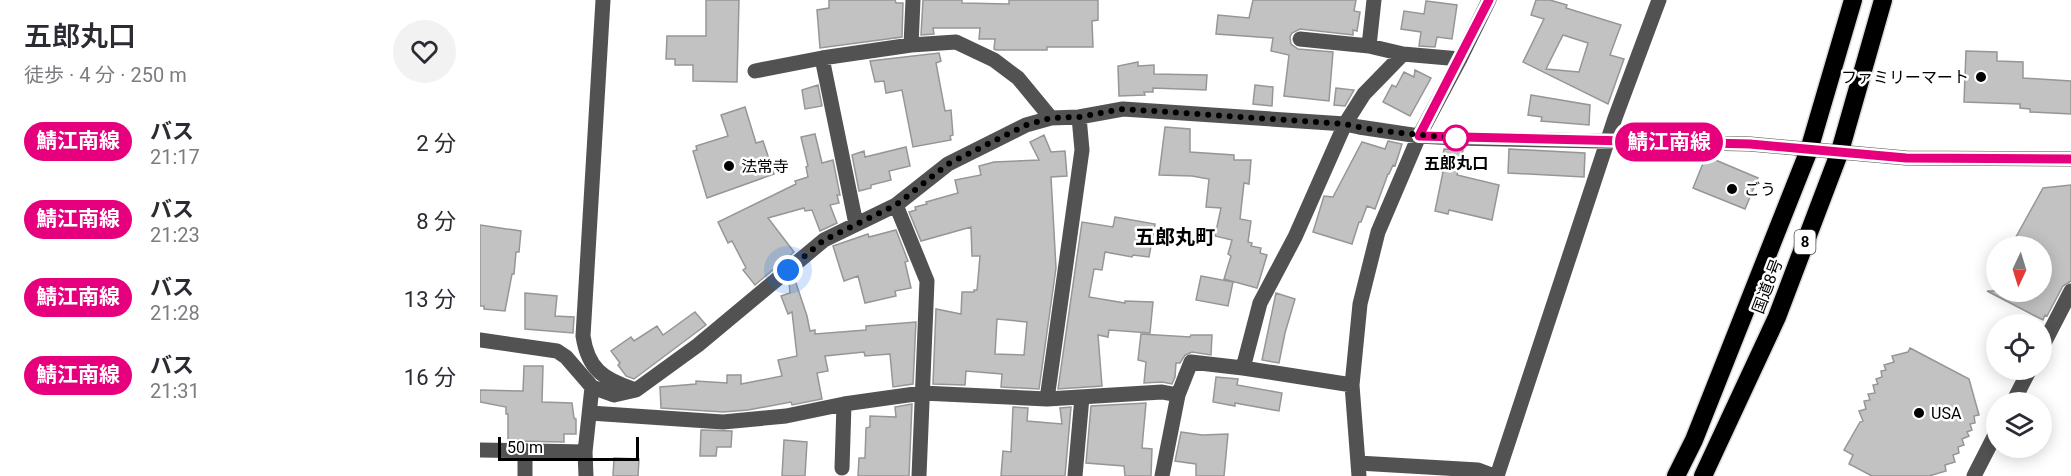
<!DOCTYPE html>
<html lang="ja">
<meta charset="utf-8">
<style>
body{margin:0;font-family:Roboto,"Noto Sans JP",sans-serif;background:#f2f2f3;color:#2b2b33;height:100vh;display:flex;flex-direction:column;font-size:22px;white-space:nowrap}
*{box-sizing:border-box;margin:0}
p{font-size:20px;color:#7c7c81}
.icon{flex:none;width:33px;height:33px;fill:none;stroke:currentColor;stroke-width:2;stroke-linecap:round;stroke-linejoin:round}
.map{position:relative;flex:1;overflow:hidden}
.sheet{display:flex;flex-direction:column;background:#fff;width:480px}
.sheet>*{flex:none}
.badge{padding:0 12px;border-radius:20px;font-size:21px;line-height:39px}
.needle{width:39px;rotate:184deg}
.buttons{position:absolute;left:1506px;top:236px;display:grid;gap:12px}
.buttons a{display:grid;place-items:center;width:66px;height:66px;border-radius:50%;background:#fff;box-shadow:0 3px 15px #0003;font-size:30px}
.scale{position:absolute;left:18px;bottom:15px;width:141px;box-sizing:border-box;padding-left:6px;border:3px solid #000;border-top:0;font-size:16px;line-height:21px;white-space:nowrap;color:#000;-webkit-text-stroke:4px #fff;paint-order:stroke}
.you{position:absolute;width:30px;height:30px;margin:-15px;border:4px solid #fff;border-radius:50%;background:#1a73e8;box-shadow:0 0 0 9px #1a73e833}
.map>.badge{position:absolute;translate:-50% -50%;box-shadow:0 0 0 3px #fff}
.round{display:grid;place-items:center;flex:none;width:63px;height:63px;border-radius:32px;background:#f2f2f3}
.summary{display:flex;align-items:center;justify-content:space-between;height:102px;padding:0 24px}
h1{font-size:28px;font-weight:600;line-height:45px}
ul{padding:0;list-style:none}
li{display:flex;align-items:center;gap:18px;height:78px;padding:0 24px}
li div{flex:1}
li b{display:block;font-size:22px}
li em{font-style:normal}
li .badge{min-width:66px;font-weight:700;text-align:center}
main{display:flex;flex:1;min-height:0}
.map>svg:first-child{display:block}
</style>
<main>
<section class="sheet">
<div class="summary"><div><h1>五郎丸口</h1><p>徒歩 · 4 分 · 250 m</p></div><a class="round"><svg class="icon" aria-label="heart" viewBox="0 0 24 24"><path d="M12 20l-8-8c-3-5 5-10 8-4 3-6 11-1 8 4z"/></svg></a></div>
<ul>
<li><span class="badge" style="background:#e6007e;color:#fff">鯖江南線</span><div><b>バス</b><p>21:17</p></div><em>2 分</em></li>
<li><span class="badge" style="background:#e6007e;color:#fff">鯖江南線</span><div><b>バス</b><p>21:23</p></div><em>8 分</em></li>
<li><span class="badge" style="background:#e6007e;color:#fff">鯖江南線</span><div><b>バス</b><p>21:28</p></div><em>13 分</em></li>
<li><span class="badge" style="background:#e6007e;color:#fff">鯖江南線</span><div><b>バス</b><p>21:31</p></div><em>16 分</em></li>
</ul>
</section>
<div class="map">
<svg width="1591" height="476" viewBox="0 0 1591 476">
<rect width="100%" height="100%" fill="#fff"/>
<path fill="#c2c2c2" stroke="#969696" stroke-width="1.5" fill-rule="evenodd" d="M226,0H259L257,82L213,81V65H195V59H186L187,36H226Z
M349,0H415L416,3H423L422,37L340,48L337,10L349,8Z
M443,0H482V3L529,4V0H618V20L612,21L613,47H567V50H516L514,49L515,39H499L500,28H453L454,34L441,35Z
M773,0H876L874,11L880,12L877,31L873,30V35L820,29L812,33L810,37L811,44L818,49L853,52L849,101L804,96L809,55L791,51L793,38L736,34L738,15L769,18Z
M1056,0H1070L1087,5L1086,8L1141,25L1130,55L1144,59L1128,104L1043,62L1064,19L1051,15ZM1083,35L1108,43L1099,72L1066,69Z
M946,1L977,5L972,39L957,37L955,47L939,46L941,32L921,29L924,11L944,14Z
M1486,51L1517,52V61L1543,62V78L1591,81V114L1550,112V109L1540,108V104L1484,102Z
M459,53L461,61L456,63L465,111L471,110L473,135L470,136L471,140L433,147L422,90L406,93L404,81L395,82L390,61Z
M658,62V66L674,65V74L727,75L726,90L673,88V92H664L665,95L639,96L638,66Z
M935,70L951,78L930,116L903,102L912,85L916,87L924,72L934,77Z
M338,85L342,106L325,109L322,90Z
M775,85L793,87L792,106L773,104Z
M856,88L874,90L865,106L854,105Z
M1051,95L1110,105L1109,125L1061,121L1062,117L1048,115Z
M265,107L276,143L283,141L294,174L227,198L213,151L217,150L216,146L248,136L241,115Z
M685,127L710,129V152L754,155V160H771L769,184L764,183L760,219L771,221L768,242L772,243L771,246L781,248L780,253L787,255L777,288L744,279L751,256L748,254L752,240L735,236L741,208L726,207L729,179L712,176L679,175Z
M335,134L342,163L353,160L360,195H357L359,203L350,205L357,223L340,231L332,210L325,211L324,208L288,218L314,252L275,285L263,270L266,268L252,241L248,243L238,222L316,184L315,181L328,177L326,167L328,166L321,137Z
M564,135L571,152L585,151L587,176L571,177L576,268L559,389L521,387L522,374L486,371L485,385L453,384L456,309L481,314L482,292H494V290H497L500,256H492L491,227L441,241L429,212L436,210L435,207L447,204L446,202L478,193L475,180L501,175L499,166L514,162L559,160L550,142ZM517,319L547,322L544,355L515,354Z
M908,141L922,144L915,166L913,165L909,174H908L895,209L887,206L881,222H879L872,244L833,232L844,196L853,197L882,142L905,149Z
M426,147L430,166L409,171L411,180L391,185V188L379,191L372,155L384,151L385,157Z
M964,149L983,150L977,175L1019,185L1012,220L969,210L968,214L955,211L963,172L960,171Z
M1029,149L1105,153L1104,177L1028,173Z
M1226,156L1278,178L1265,209L1213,188Z
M1591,185V281L1583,286L1567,316L1565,315L1563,320L1507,291H1562V246H1531L1563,188Z
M635,217L675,224L669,257L653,255L652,257L625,252L622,270L614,269L609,297L645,303V301L673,302L670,333L629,330L628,337L618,335L622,386L578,389L602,222L633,227Z
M0,225L41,231L39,252H36L34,274H32L25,311L4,309V306H0Z
M416,230L428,261L425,262L431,288L415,291L416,296L385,303L378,276L364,281L353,246L388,234L389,237Z
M721,276L753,282L748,306L716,300Z
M315,280L327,316L330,331L335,330V334L386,330V326L436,322L433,384L413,387L410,354L385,356L384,352L345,356L348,371L337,373L342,399L312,405L311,402L268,410L243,412L181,408L180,387L216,384V381L247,383V375H261V384L302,376L298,360L317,356L312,312L308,314L301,296L310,293L309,282Z
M45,293L77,296L75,316L94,317L93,333L45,329Z
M796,293L815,299L805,333L799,363L782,360Z
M215,312L226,325L154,379L146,376L138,365L140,363L131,351L151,337L154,341L177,326L183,335Z
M661,334L710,337L711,335H732L731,355L712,352L705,355L700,363H696L695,377L692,384L682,382L664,383L666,362L658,360Z
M1430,348L1489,379L1499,415L1494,416L1495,423L1490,424L1492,430L1487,432L1489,436L1482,439L1484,445L1478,447L1479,453L1473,455L1475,462L1465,465L1466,471L1449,476H1392L1369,464L1373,455L1364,450L1380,422L1383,421L1379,411L1386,409L1384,401L1390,400L1388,394L1395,393L1393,385L1398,384L1396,379L1402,377L1401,371L1406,370L1404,365L1414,362L1412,356L1428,352Z
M44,366H63L62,402L92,403L94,418L96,419V434H84V442L28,441V414H26V407L0,402V390L43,391Z
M736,377L758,379L757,385L802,393L799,411L755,403V406L733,402Z
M666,403L662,448L672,449L671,476H645L644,466L606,463L611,406Z
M432,404L429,476H378L379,458H385L386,428L390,427V416L416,417L415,407Z
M533,407L548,408L547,421L582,424L580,408L591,407L585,476H521L523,451L531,452Z
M221,430L252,431L251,447H237L236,456H220Z
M701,432L722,435L748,434L744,476H716V464L695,461Z
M304,440L327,442L325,476H302Z
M134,458L159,459L158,476H133Z"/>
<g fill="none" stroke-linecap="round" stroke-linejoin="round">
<defs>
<path id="highway" d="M1196,476L1214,440L1329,150L1373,0
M1223,476L1297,317L1360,151L1403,0"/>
</defs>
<use href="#highway" stroke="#dbdbdb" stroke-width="21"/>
<path stroke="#525252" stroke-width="15" d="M123,0L103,336C108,369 123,379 153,389
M894,0L889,46L923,54L980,59
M820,39L889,46
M431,45L433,0
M275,71L342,58
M416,205L447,281L439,476
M376,224L342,58L431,45L476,42L514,60L538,78L571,118
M0,340L77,351L86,357L112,387L134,395L156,390L218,345L344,240L416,205L468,164L546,125L571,118L599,117L643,109L865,124L879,127L939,136L975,138L1270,144L1426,158L1591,159
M1562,347L1591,291
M763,368L780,303L815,237L865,124L884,94L923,54
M567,399L602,150L599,117
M1533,402L1550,369
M110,413L243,422L306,416L364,404L442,393L567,399L682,392L698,395
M0,450L105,452
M45,451V476
M878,463L998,470L1014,476
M362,468L364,404
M106,476L105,452L112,387
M595,476L602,397
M682,476L698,395L711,362L763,368L872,385
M879,476L872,385L880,304L898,232L939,136L980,59L1009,0
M1017,476L1135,118L1179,0
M1494,476L1516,433"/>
<use href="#highway" stroke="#000" stroke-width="18"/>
</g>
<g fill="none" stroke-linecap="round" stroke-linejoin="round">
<defs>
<path id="line" d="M1009,0L939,136L1270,144L1426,158L1591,159"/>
</defs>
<use href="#line" stroke="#fff" stroke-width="14"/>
<use href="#line" stroke="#e6007e" stroke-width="9"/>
<path stroke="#000" stroke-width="6" stroke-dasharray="0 10.8" d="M308,270L344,240L416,205L468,164L546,125L571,118L599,117L643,109L865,124C901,133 939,134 976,138"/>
</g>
<g fill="#000" stroke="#fff" stroke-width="2">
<circle cx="1501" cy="77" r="6"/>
<circle cx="249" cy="166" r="6"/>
<circle cx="1252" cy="189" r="6"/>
<circle cx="1439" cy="413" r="6"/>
</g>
<circle fill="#fff" stroke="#e6007e" stroke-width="3" cx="976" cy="138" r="12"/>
<g text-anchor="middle" stroke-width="5" stroke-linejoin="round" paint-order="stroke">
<rect fill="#fff" stroke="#4c4c4c" stroke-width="1.5" x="1314.5" y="230" width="21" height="24" rx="4.5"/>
<g font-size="15" font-weight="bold" fill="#000">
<text x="1325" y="247">8</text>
</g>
<g font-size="16" fill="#000" stroke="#fff" text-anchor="start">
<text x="1489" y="83" text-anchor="end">ファミリーマート</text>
<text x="261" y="172">法常寺</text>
<text x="1264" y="195">ごう</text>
<text x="1451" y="419">USA</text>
</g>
<g font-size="16" font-weight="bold" fill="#000" stroke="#fff">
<text x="976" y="169">五郎丸口</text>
</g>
<g font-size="16" fill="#000" stroke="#fff">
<text transform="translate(1287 286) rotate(-69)" y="6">国道8号</text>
</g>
<g font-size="20" font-weight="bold" fill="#000" stroke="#fff">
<text x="695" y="244">五郎丸町</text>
</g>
</g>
</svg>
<div class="buttons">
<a><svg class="needle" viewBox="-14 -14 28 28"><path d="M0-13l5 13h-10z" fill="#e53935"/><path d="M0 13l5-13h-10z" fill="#7c7c81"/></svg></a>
<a><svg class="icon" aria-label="locate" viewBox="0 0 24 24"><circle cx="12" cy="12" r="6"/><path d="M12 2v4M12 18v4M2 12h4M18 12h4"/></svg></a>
<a><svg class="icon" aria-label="layers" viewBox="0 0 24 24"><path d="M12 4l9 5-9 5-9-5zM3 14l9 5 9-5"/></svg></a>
</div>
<div class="scale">50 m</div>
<div class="you" style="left:308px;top:270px"></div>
<b class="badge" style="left:1189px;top:142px;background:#e6007e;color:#fff">鯖江南線</b>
</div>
</main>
